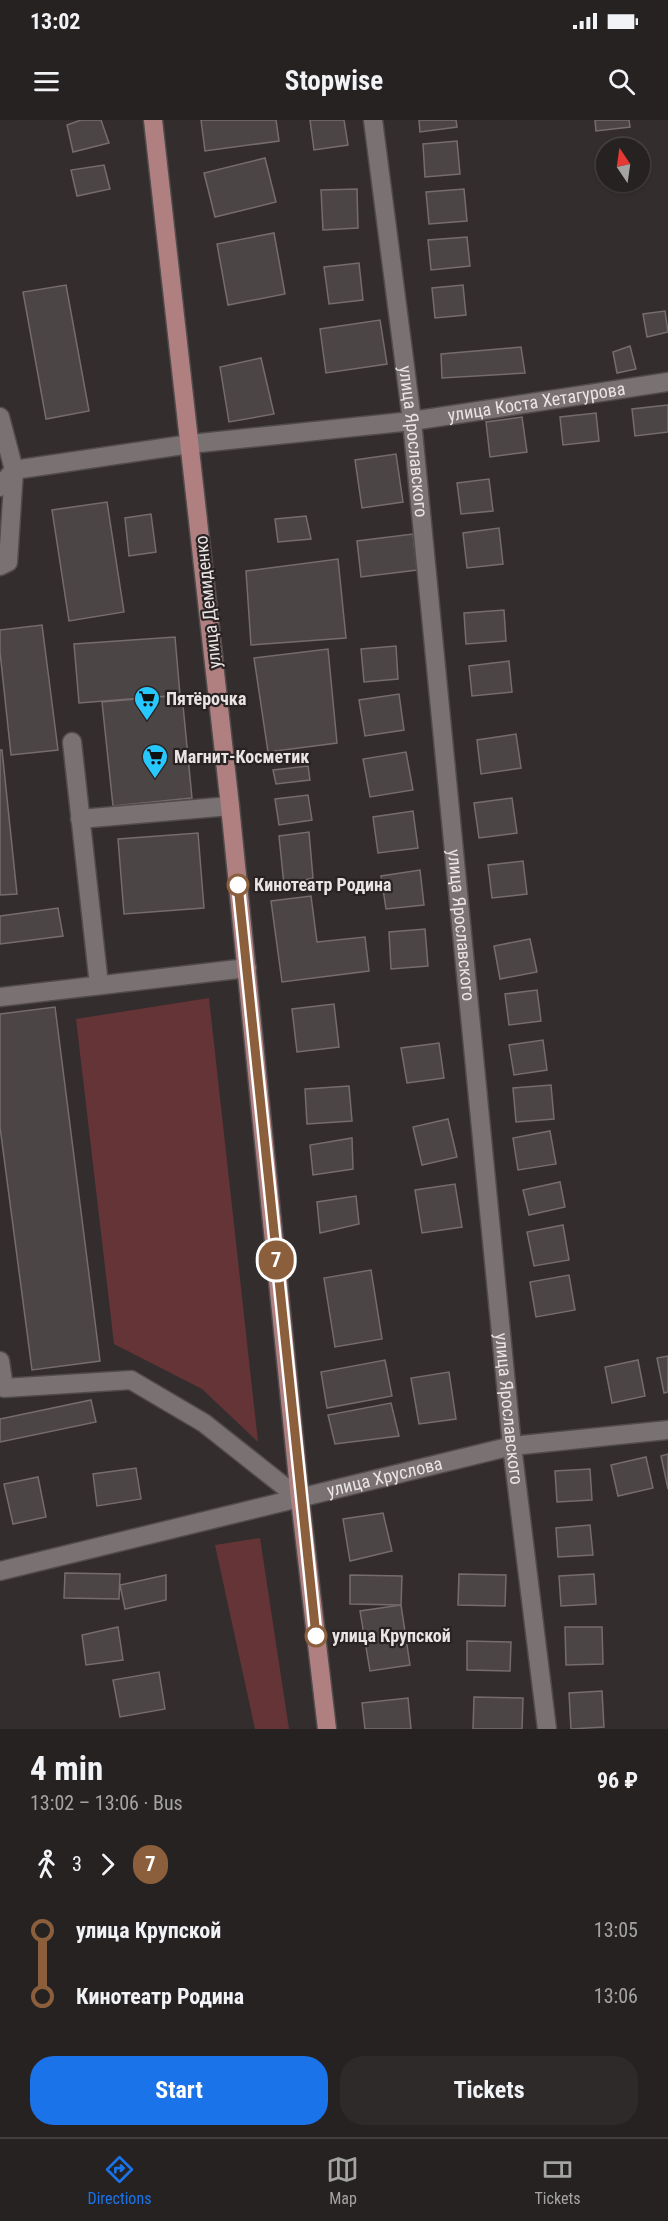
<!DOCTYPE html>
<meta charset="utf-8">
<style>
body{margin:0;font-family:"Roboto Condensed",sans-serif;background:#2f2a2a;color:#f1f3f6;height:100vh;display:flex;flex-direction:column;font-size:22px;white-space:nowrap}
*{box-sizing:border-box;margin:0}
p{font-size:20px;color:#a4a4a5}
.icon{flex:none;width:33px;height:33px;fill:none;stroke:currentColor;stroke-width:2;stroke-linecap:round;stroke-linejoin:round}
.map{position:relative;height:1609px;overflow:hidden}
.sheet{display:flex;flex-direction:column;background:#272222;flex:1}
.sheet>*{flex:none}
.badge{padding:0 12px;border-radius:20px;font-size:21px;line-height:39px}
.needle{width:39px;rotate:347deg}
.fabs{position:absolute;left:596px;top:18px;display:grid;gap:12px}
.fabs a{display:grid;place-items:center;width:54px;height:54px;border-radius:50%;background:#272222;box-shadow:0 2px 4px #0004,0 0 0 2px #433f40;font-size:30px}
.map>.badge{position:absolute;translate:-50% -50%;box-shadow:0 0 0 3px #fff}
.legs{display:flex;align-items:center;gap:9px;height:66px;padding:0 30px;font-size:20px}
.legs p{margin-inline-start:auto}
.overview{display:flex;align-items:center;justify-content:space-between;height:102px;padding:0 30px}
h1{font-size:33px;font-weight:700;line-height:45px}
.action{display:flex;gap:12px;margin-top:auto;padding:12px 30px}
.action a{flex:1;height:69px;border-radius:24px;background:#1a73e8;color:#fff;font-size:24px;font-weight:700;line-height:69px;text-align:center}
.action a+a{background:#2f2a2a;color:#f1f3f6}
ul{padding:0 30px;list-style:none}
li{display:flex;align-items:center;gap:21px;height:66px;font-size:22px}
li i{display:grid;place-items:center;width:9px;height:100%;margin:0 8px;background:currentColor}
li i::after{content:'';width:15px;height:15px;margin:-8px;border:4px solid;border-radius:50%;background:#272222}
li p{margin-inline-start:auto}
li:first-child i{background:linear-gradient(#0000 50%,currentColor 0)}
li:last-child i{background:linear-gradient(currentColor 50%,#0000 0)}
.status{display:flex;justify-content:space-between;align-items:center;height:42px;padding:0 30px;background:#272222;direction:ltr}
.status svg{height:16px;fill:currentColor}
header{display:flex;justify-content:space-between;align-items:center;height:78px;padding:0 30px;background:#272222;font-size:27px;font-weight:700}
.dock{display:flex;justify-content:space-around;align-items:center;height:84px;border-top:2px solid #433f40;background:#272222;font-size:16px;color:#a4a4a5}
.dock a{display:grid;justify-items:center;gap:3px}
.dock .selected{color:#1a73e8}
.map>svg:first-child{display:block}
</style>
<div class="status"><b>13:02</b><svg viewBox="0 0 49 12"><path d="M0 12V9h3v3zM5 12V6h3v6zM10 12V3h3v9zM15 12V0h3v12zM26 1h20v11H26zM47 4h2v5h-2z"/></svg></div>
<header><svg class="icon" aria-label="menu" viewBox="0 0 24 24"><path d="M4 6h16M4 12h16M4 18h16"/></svg>Stopwise<svg class="icon" aria-label="search" viewBox="0 0 24 24"><circle cx="10" cy="10" r="6"/><path d="M15 15l6 6"/></svg></header>
<div class="map">
<svg width="668" height="1609" viewBox="0 0 668 1609">
<rect width="100%" height="100%" fill="#342d2d"/>
<path fill="#643437" d="M209,878L258,1322L202,1269L114,1224L76,899Z
M260,1418L289,1609H255L215,1425Z"/>
<path fill="#4c4545" stroke="#756d6d" stroke-width="1.5" d="M81,0H101L109,23L73,32L67,5Z
M201,0H276L279,21L205,31Z
M310,0H344L348,25L314,30Z
M419,0H456L457,7L420,12Z
M595,0H629L630,7L596,11Z
M457,21L460,54L425,57L423,24Z
M265,38L276,82L215,97L204,53Z
M104,45L110,69L77,76L71,50Z
M357,69L358,108L323,110L321,70Z
M464,69L467,101L429,104L426,72Z
M274,113L285,174L228,185L217,124Z
M467,117L470,146L431,150L428,120Z
M359,143L363,180L329,184L324,147Z
M66,165L89,291L46,299L23,172Z
M463,165L466,195L435,198L432,168Z
M665,191L668,212L647,217L643,194Z
M380,200L387,244L326,253L320,209Z
M630,226L636,249L617,253L613,232Z
M521,227L525,253L442,258L441,234Z
M261,238L274,294L229,302L220,247Z
M668,285V312L635,316L632,289Z
M596,293L599,321L563,325L560,297Z
M522,297L527,332L490,337L486,302Z
M396,334L403,382L362,388L355,340Z
M489,359L493,391L461,394L457,363Z
M107,382L124,492L69,501L52,390Z
M151,394L156,432L129,436L125,398Z
M306,396L311,419L278,422L275,399Z
M499,408L503,444L467,448L463,413Z
M413,414L417,450L361,457L357,421Z
M338,439L346,518L251,525L246,451Z
M504,490L506,521L466,524L464,493Z
M42,505L58,630L11,635L0,532V510Z
M175,517L180,575L79,583L74,524Z
M396,526L398,559L364,562L361,529Z
M328,529L337,623L268,632L254,538Z
M509,541L512,572L472,576L469,546Z
M399,574L404,610L365,616L359,580Z
M182,575L192,678L113,686L102,582Z
M516,614L521,648L481,654L477,620Z
M0,630H2L17,774L0,775Z
M406,632L413,670L370,677L363,639Z
M308,646L310,660L276,664L273,650Z
M308,675L312,700L279,705L275,679Z
M512,678L517,713L479,718L474,683Z
M413,691L418,728L378,733L373,697Z
M309,712L313,758L284,765L279,716Z
M198,713L204,788L124,794L118,719Z
M523,741L527,774L492,778L488,745Z
M420,750L424,785L386,789L381,756Z
M311,776L317,822L365,817L369,851L282,862L271,781Z
M58,788L63,816L0,824V796Z
M425,809L428,846L391,849L389,812Z
M530,819L537,852L500,859L494,826Z
M537,870L541,901L509,905L505,874Z
M334,884L339,927L297,932L292,889Z
M55,887L100,1241L32,1250L0,1007V894Z
M543,920L547,950L514,955L509,925Z
M439,923L444,958L407,963L401,928Z
M551,965L554,999L516,1002L513,968Z
M349,966L352,1001L307,1004L305,969Z
M448,999L457,1037L422,1045L413,1007Z
M550,1011L556,1044L518,1050L513,1018Z
M352,1018L353,1049L313,1055L310,1025Z
M560,1062L565,1087L529,1095L523,1070Z
M455,1064L462,1107L422,1113L415,1070Z
M356,1076L359,1104L320,1113L317,1082Z
M563,1105L569,1140L534,1146L527,1112Z
M371,1150L382,1219L335,1227L324,1158Z
M569,1155L575,1190L536,1197L530,1162Z
M668,1236V1272L664,1273L657,1238Z
M385,1240L392,1276L327,1288L321,1252Z
M638,1240L645,1276L612,1283L605,1247Z
M449,1252L456,1299L419,1304L411,1258Z
M91,1280L96,1302L0,1322V1299Z
M391,1283L399,1316L335,1324L328,1295Z
M668,1334V1369L661,1336Z
M646,1337L653,1368L618,1376L611,1345Z
M136,1348L141,1379L97,1386L93,1354Z
M590,1349L592,1380L557,1382L555,1351Z
M38,1357L46,1397L13,1404L4,1364Z
M383,1393L392,1431L350,1441L343,1399Z
M590,1405L593,1435L558,1437L556,1408Z
M65,1453L120,1454L119,1479L64,1478Z
M459,1454L506,1455L505,1486L458,1485Z
M594,1454L596,1484L561,1486L559,1456Z
M166,1455V1480L125,1489L120,1465Z
M350,1455L402,1456L401,1485L350,1484Z
M401,1485L410,1545L370,1551L360,1491Z
M118,1507L123,1540L86,1545L82,1515Z
M565,1507H602L603,1544L566,1545Z
M467,1521L511,1522L510,1551L467,1550Z
M159,1552L165,1589L120,1597L113,1560Z
M602,1571L604,1607L571,1609L569,1573Z
M474,1577L523,1578L522,1609H473Z
M408,1578L411,1609H365L362,1583Z"/>
<g fill="none" stroke-linecap="round" stroke-linejoin="round">
<defs>
<g id="minor">
<path id="s1" d="M373,0L412,301L512,1326L547,1609"/>
<path d="M0,297L14,350L8,442L0,446"/>
<path id="s2" d="M0,367L14,350L190,324L412,301L668,262"/>
<path d="M72,622L99,865"/>
<path d="M80,699L230,686"/>
<path d="M0,877L247,848"/>
<path d="M0,1241L4,1268L131,1260L204,1303L300,1379"/>
<path id="s3" d="M0,1451L512,1326L668,1310"/>
</g>
<path id="major" d="M153,0L230,686L300,1379L327,1609"/>
</defs>
<use href="#minor" stroke="#514b4b" stroke-width="21"/>
<use href="#major" stroke="#514b4b" stroke-width="21"/>
<use href="#minor" stroke="#7a7272" stroke-width="18"/>
<use href="#major" stroke="#b08081" stroke-width="18"/>
</g>
<g fill="none" stroke-linecap="round" stroke-linejoin="round">
<defs>
<path id="line-1" d="M238,765L316,1516"/>
</defs>
<use href="#line-1" stroke="#fff" stroke-width="14"/>
<use href="#line-1" stroke="#8b5e3c" stroke-width="9"/>
</g>
<defs>
<symbol id="supermarket-pin" viewBox="-11 -11 22 30"><path d="M0 17L-7.5 6A9.5 9.5 0 1 1 7.5 6Z" fill="#27c8ff" stroke="#2a2323"/><path d="M-6-5.5h2.5l.6 2H6L4.5 2H-2.5L-4.4-4H-6ZM-1.5 3.2a1.3 1.3 0 1 0 .1 0ZM3 3.2a1.3 1.3 0 1 0 .1 0Z" fill="#111"/></symbol>
</defs>
<g fill-rule="evenodd">
<use href="#supermarket-pin" x="132" y="564" width="30" height="40"/>
<use href="#supermarket-pin" x="140" y="622" width="30" height="40"/>
</g>
<g fill="#fff" stroke="#8b5e3c" stroke-width="3">
<circle cx="238" cy="765" r="10"/>
<circle cx="316" cy="1516" r="10"/>
</g>
<g text-anchor="middle" stroke-width="4.5" stroke-linejoin="round" paint-order="stroke">
<g font-size="18" fill="#eae5e5" stroke="#2a2323">
<text dy="6" stroke="none"><textPath href="#s2" startOffset="549">улица Коста Хетагурова</textPath></text>
<text dy="6" stroke="none"><textPath href="#s1" startOffset="324">улица Ярославского</textPath></text>
<text transform="translate(208 482) rotate(-96)" y="6">улица Демиденко</text>
<text dy="6" stroke="none"><textPath href="#s1" startOffset="810">улица Ярославского</textPath></text>
<text dy="6" stroke="none"><textPath href="#s1" startOffset="1296">улица Ярославского</textPath></text>
<text dy="6" stroke="none"><textPath href="#s3" startOffset="396">улица Хруслова</textPath></text>
</g>
<g font-size="18" font-weight="bold" fill="#eae5e5" stroke="#2a2323" text-anchor="start">
<text x="166" y="585">Пятёрочка</text>
<text x="174" y="643">Магнит-Косметик</text>
</g>
<g font-size="18" font-weight="bold" fill="#eae5e5" stroke="#2a2323" text-anchor="start">
<text x="254" y="771">Кинотеатр Родина</text>
<text x="332" y="1522">улица Крупской</text>
</g>
</g>
</svg>
<div class="fabs">
<a><svg class="needle" viewBox="-14 -14 28 28"><path d="M0-13l5 13h-10z" fill="#e53935"/><path d="M0 13l5-13h-10z" fill="#a4a4a5"/></svg></a>
</div>
<b class="badge" style="left:276px;top:1140px;background:#8b5e3c;color:#fff">7</b>
</div>
<section class="sheet">
<div class="overview"><div><h1>4 min</h1><p>13:02 – 13:06 · Bus</p></div><b>96 ₽</b></div>
<div class="legs"><svg class="icon" aria-label="walk" viewBox="0 0 24 24"><circle cx="13" cy="4" r="2"/><path d="M13 8l-2 6 4 7M11 14l-3 7M7 12l3-4h3l4 4"/></svg>3<svg class="icon" aria-label="forward" viewBox="0 0 24 24"><path d="M9 5l7 7-7 7"/></svg><b class="badge" style="background:#8b5e3c;color:#fff">7</b></div>
<ul>
<li><i style="color:#8b5e3c"></i><b>улица Крупской</b><p>13:05</p></li>
<li><i style="color:#8b5e3c"></i><b>Кинотеатр Родина</b><p>13:06</p></li>
</ul>
<div class="action"><a>Start</a><a>Tickets</a></div>
</section>
<nav class="dock">
<a class="selected"><svg class="icon" aria-label="directions" viewBox="0 0 24 24"><path d="M12 3l9 9-9 9-9-9zM9 14v-3h6M13 9l2 2-2 2"/></svg>Directions</a>
<a><svg class="icon" aria-label="map" viewBox="0 0 24 24"><path d="M3 6l6-2 6 2 6-2v14l-6 2-6-2-6 2zM9 4v14M15 6v14"/></svg>Map</a>
<a><svg class="icon" aria-label="tickets" viewBox="0 0 24 24"><path d="M3 7h18v10H3zM15 7v10"/></svg>Tickets</a>
</nav>
